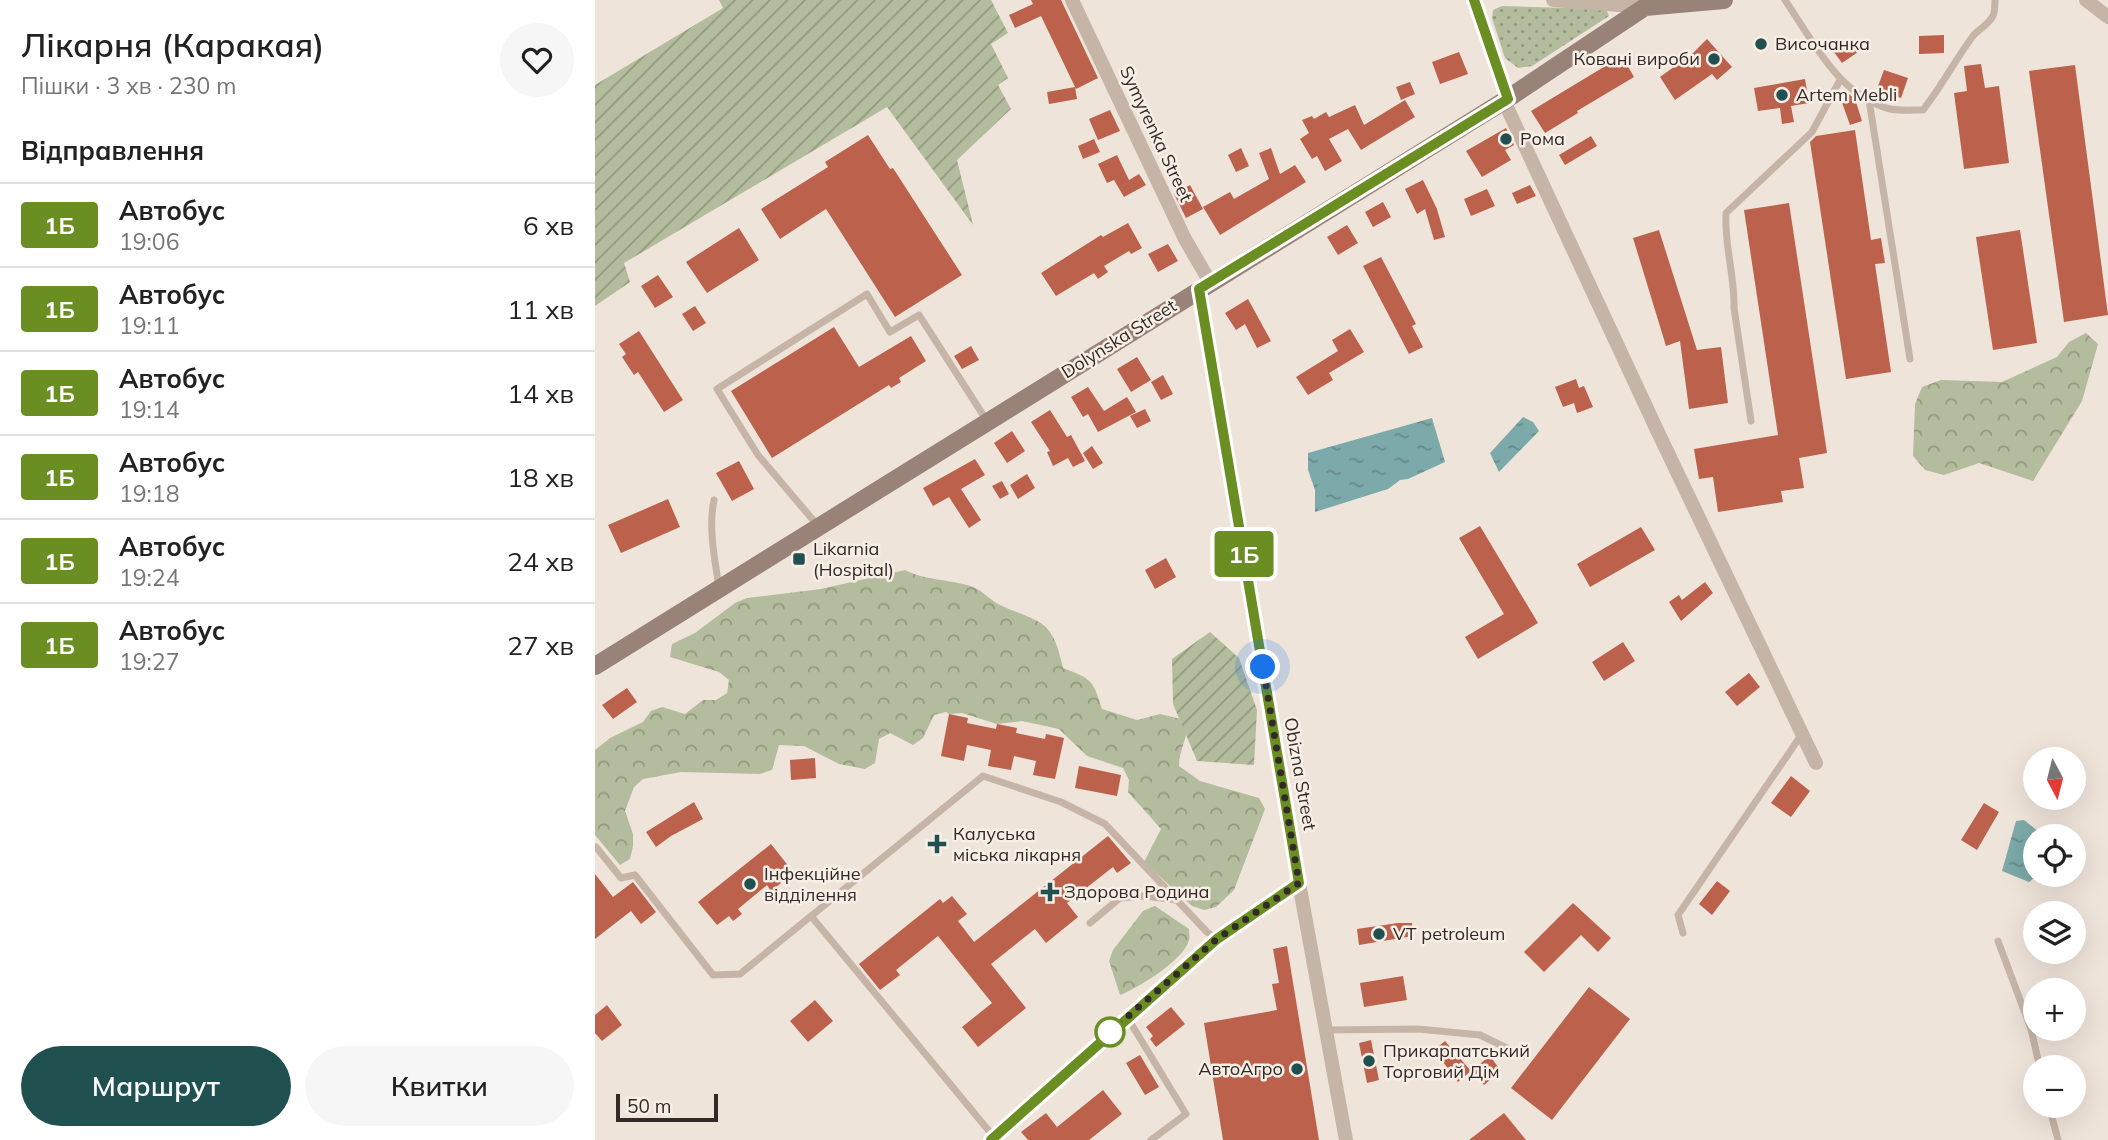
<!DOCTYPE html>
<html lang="uk">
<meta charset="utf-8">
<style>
body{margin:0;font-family:Mulish,sans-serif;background:#f6f6f6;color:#222;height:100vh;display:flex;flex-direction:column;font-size:26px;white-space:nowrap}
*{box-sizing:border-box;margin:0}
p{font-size:23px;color:#767676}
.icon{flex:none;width:38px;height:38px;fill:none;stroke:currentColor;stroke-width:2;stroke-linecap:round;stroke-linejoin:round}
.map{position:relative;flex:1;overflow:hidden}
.drawer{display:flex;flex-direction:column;background:#fff;width:595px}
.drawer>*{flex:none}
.badge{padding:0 14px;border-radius:5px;font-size:24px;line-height:46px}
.needle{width:46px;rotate:173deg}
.tools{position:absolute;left:1428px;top:747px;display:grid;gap:14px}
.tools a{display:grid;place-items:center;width:63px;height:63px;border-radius:50%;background:#fff;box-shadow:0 7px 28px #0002;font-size:35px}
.scale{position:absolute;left:21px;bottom:18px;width:102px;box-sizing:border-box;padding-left:7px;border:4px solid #332a27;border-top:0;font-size:19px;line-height:24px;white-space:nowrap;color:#332a27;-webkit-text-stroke:5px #f7eee6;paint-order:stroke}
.you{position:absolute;width:35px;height:35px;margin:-18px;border:5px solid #fff;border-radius:50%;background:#1a73e8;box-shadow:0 0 0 10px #1a73e833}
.map>.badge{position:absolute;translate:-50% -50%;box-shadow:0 0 0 4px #fff}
h2{padding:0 21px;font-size:26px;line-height:63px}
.round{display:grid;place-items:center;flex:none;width:74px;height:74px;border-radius:37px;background:#f6f6f6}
.head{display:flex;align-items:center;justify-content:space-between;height:119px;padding:0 21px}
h1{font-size:33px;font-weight:600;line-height:52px}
.button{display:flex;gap:14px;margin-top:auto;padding:14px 21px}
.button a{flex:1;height:80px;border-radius:42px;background:#205050;color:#fff;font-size:28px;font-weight:600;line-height:80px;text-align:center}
.button a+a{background:#f6f6f6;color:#222}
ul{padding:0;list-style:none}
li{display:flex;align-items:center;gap:21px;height:84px;padding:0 21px;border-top:2px solid #e0e0e0}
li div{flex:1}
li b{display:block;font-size:26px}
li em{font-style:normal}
li .badge{min-width:77px;font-weight:700;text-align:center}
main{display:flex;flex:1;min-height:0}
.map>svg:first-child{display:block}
</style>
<main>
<section class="drawer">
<div class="head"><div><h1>Лікарня (Каракая)</h1><p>Пішки · 3 хв · 230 m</p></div><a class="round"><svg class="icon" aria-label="heart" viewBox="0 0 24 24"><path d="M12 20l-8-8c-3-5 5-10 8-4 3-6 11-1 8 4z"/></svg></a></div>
<h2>Відправлення</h2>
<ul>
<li><span class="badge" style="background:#6b8e23;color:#fff">1Б</span><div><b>Автобус</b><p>19:06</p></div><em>6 хв</em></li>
<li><span class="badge" style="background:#6b8e23;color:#fff">1Б</span><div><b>Автобус</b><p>19:11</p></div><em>11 хв</em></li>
<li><span class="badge" style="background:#6b8e23;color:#fff">1Б</span><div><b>Автобус</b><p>19:14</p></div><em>14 хв</em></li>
<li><span class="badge" style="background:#6b8e23;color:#fff">1Б</span><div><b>Автобус</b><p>19:18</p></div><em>18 хв</em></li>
<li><span class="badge" style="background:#6b8e23;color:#fff">1Б</span><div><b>Автобус</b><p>19:24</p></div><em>24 хв</em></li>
<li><span class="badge" style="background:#6b8e23;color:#fff">1Б</span><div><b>Автобус</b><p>19:27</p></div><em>27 хв</em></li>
</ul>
<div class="button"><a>Маршрут</a><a>Квитки</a></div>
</section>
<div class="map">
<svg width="1513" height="1140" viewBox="0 0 1513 1140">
<defs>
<pattern id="grass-dots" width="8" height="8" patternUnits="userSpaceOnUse" patternTransform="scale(1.75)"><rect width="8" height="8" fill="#b3bc9c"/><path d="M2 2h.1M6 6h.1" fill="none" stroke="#92997f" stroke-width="1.8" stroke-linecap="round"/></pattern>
<pattern id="forest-crowns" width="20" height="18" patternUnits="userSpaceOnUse" patternTransform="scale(1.75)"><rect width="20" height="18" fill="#b3bc9c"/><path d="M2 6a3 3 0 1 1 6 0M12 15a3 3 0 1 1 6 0" fill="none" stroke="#92997f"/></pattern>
<pattern id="garden-furrows" width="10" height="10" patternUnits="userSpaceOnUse" patternTransform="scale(1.75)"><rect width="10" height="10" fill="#b3bc9c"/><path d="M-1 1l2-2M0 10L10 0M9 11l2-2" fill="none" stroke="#92997f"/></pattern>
<pattern id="water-ripples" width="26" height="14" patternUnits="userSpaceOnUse" patternTransform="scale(1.75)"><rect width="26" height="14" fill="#7ca9a9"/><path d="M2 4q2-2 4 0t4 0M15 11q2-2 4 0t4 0" fill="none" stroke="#668a8a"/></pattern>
</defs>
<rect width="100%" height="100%" fill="#efe4da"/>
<path fill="url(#grass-dots)" d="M907,6L1011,9L1014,16L937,66L923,68L910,58L897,18L898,10Z"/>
<path fill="url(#forest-crowns)" d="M1491,333L1503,344L1487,401L1438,481L1384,463L1349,475L1330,470L1318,456L1320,404L1327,387L1346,380L1407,382L1462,357L1474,342Z
M310,570C331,581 356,579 378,587C388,591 395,600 405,605C447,624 457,618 468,668C497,679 498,680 507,709L542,720L565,714L590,720C595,738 584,747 584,766L605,781L664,798L670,809L639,890L621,907L609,910L597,906L549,862L566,829L533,792L534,780L528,768L492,756L464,729L427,721L402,724L367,713L354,714L351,712L339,715L328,738L318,745L295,733L284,739L280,763L270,769L244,764L209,746L184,745L177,770L165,774L86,772L48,779L39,787L30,811L38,834V846L35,859L25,865L0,835V750L15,738L48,722L56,711L67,707L90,714L108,700H121L132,693L134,680L124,672L75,657L77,644L100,633L140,603L152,598L226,589Z
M560,906L594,929C594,933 595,937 594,940C589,960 543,988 525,995L514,961L518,950L548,911Z"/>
<path fill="url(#garden-furrows)" d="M124,0H396L413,33L396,44L413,78L403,85L416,109L362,160L378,225L292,107L29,263L35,282L0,306V85L128,8Z
M615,632L644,658L662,710L659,765L602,761L578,704L577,659Z"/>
<path fill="url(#water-ripples)" d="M928,417L938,422L944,431L904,472L895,453Z
M837,418L850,462L813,479L805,480L793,489L720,512V490L713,470V453Z
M1429,820L1449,836H1440V875H1443L1434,882L1407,871L1421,821Z"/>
<path fill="#bb614c" d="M436,0H466L503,78L481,89L446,16L420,28L414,15L438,4Z
M1349,35V53L1324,54V36Z
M1112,39L1137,67L1122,80L1117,74L1080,100L1065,77L1098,53Z
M1255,41L1263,52L1247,63L1239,52Z
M864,52L873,74L845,84L837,62Z
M1027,56L1039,77L982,111L983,113L950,133L936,111Z
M1386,64L1390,88L1404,86L1414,163L1369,169L1359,93L1372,91L1369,66Z
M1480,65L1513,315L1469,322L1434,71Z
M1289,70L1313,78L1306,98L1282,89Z
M1210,79L1214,103L1196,106L1199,122L1187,124L1185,108L1163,111L1159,88Z
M815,82L820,94L806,100L801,87Z
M480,87L482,99L454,104L452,92Z
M1250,91L1260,99L1267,121L1255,125L1244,94Z
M810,100L820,117L766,150L753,129L734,139L747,161L730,171L722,156L717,159L705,139L714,133L707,120L717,116L719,119L731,112L734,117L760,105L769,125Z
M515,110L525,131L503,140L494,119Z
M911,128L919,145L910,150L916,160L887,177L871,151Z
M1260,130L1276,240L1286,238L1290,263L1280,264L1296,372L1251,379L1215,142L1221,136Z
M273,135L295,169L298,168L367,275L300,317L231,209L185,239L166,209L233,167L230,162Z
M996,136L1002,146L970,165L964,155Z
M499,139L505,152L488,159L483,146Z
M646,148L654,166L641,172L633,155Z
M676,148L685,174L700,165L711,182L625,235L608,207L635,192L639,199L674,179L664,153Z
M522,155L534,180L544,174L551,185L529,197L519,180L512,183L503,164Z
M828,180L842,209L850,237L839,240L830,209L822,214L810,189Z
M595,185L608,209L591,218L579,194Z
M935,185L941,196L922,204L917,193Z
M892,189L900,206L876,216L869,199Z
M788,202L796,217L778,227L770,212Z
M1194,203L1232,453L1204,458L1209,488L1186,491L1188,502L1123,512L1118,477L1104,479L1099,449L1183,435L1149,210Z
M533,223L547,248L536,254L534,251L509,266L513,272L503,279L499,273L461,296L446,273L506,235L508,237Z
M752,225L763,243L743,255L732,237Z
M144,228L164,260L112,293L91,262Z
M1064,230L1102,350L1126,347L1133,403L1094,409L1085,341L1071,346L1038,238Z
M1425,230L1442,343L1398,350L1381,237Z
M573,244L583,261L563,272L553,254Z
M786,257L821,324L817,326L828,347L814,354L768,266Z
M63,275L78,297L60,308L46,286Z
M653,299L676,341L662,348L650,324L641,330L630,313Z
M100,306L111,323L98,331L87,314Z
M239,327L264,367L316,336L331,361L304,378L306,382L296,388L294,385L177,458L136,391Z
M755,329L769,352L734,373L738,380L713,395L701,377L743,351L737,340Z
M44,331L88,400L69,412L43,372L39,375L27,357L31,354L24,344Z
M376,346L384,360L367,369L359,356Z
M542,357L556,380L536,392L522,369Z
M568,375L578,394L566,400L556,382Z
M981,379L984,388L989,386L998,407L982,413L979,403L968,407L960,387Z
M493,387L509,411L532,397L541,412L503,432L493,414L488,417L476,397Z
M550,409L556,421L542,428L535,416Z
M455,410L472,437L476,435L490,461L478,467L473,458L458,466L452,452L455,451L436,422Z
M417,431L430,451L412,463L399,443Z
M497,446L508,463L498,469L488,453Z
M380,459L390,475L366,489L386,520L374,528L354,497L338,506L328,488Z
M144,461L159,489L137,501L121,473Z
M432,474L440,488L423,499L415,485Z
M407,481L414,494L405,499L397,486Z
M73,499L85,527L26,553L13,525Z
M885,526L943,623L883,659L870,637L909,614L864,538Z
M1046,527L1060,550L995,587L982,564Z
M571,558L581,577L560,589L550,570Z
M1110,582L1118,593L1086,621L1074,602L1084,595L1087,600Z
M1028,642L1040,661L1009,681L997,662Z
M1154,673L1165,687L1142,706L1130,692Z
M32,688L42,702L18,719L7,705Z
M354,714L373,718L372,723L401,729L402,724L422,728L421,733L450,739L451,734L469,738L460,779L438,775L441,761L419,756L416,770L393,766L396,750L372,745L369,761L346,756Z
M220,758L221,778L196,780L195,760Z
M484,766L526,775L522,796L480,788Z
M1196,776L1215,791L1196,817L1176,803Z
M99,802L108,819L76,836L61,847L51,832Z
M1389,803L1404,812L1382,850L1366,840Z
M513,836L536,863L522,873L518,867L472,903L483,917L451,943L440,929L396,964L431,1008L383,1047L367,1027L397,1003L343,936L301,970L305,975L285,990L264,964L345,899L348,903L357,896L372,914L363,921L379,942Z
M176,844L195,868L181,878L186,883L176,891L172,885L143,909L147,914L138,921L134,916L122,925L103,902Z
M0,874L18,897L38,882L61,912L46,924L36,911L0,939Z
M1122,881L1135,891L1117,915L1104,904Z
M978,903L1016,938L1003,952L986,935L949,972L929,952Z
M803,923H817L818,936L764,945L762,929Z
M692,946L724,1140H628L609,1023L682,1010L677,984L684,983L678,949Z
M808,976L812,1000L769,1007L765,983Z
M994,987L1035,1019L957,1120L916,1088Z
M220,1000L238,1021L213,1042L195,1021Z
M12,1005L27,1025L7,1041L0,1033V1015Z
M576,1007L590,1024L561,1047L555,1039L558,1036L551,1027Z
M776,1040L784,1080L772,1083L764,1043Z
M850,1041L876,1071L863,1082L839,1050Z
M545,1055L564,1087L550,1095L531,1063Z
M895,1056L906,1071L889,1085L877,1070Z
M508,1090L527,1114L494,1140H433L426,1132L451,1113L462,1127Z
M909,1113L931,1140H874Z"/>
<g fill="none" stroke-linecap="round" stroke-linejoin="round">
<path stroke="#c6b4a7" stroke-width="7" d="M1190,0C1218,41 1243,95 1295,109C1305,111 1318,110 1328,110C1347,86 1360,60 1378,36C1384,29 1393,25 1398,16C1400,11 1400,6 1400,0
M1274,100L1315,359
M1156,421L1139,308C1140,276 1129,245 1131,213L1217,132L1245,80
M119,500C113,529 120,559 124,588
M224,527L163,455L122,389L272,294L295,332L324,315L392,421
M1,847L26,878L40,875L118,975L145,974L388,776L466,802L510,824L612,932L622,939
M216,916L399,1137
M495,923L525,898L549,896L581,900
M1088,933L1083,915L1207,734
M1403,941L1436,1029L1445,1068
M532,1017L591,1114L556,1140
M731,1030L823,1029L885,1035L928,1056
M1454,1106L1463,1140"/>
<path stroke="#c6b4a7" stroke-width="14" d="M477,0L590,239L615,282
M879,0L913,99
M958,0L1050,7
M1491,0L1513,17
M909,101L1061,428L1221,763
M604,289L704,883L751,1140
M396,1140L622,939L704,883"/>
<path stroke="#998379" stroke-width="18" d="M0,666L909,101L1050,7L1129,0"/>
</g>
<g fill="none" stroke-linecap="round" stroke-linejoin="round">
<defs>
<path id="line" d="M396,1140L622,939L704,883L604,289L913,99L879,0"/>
</defs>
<use href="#line" stroke="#fff" stroke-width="16"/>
<use href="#line" stroke="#6b8e23" stroke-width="10"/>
<path stroke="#332a27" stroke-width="7" stroke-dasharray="0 12.6" d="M515,1032L622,939L704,883L668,667"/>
</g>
<g fill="#205050" stroke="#f7eee6" stroke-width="2.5">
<circle cx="1166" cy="44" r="7"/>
<circle cx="1119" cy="59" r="7"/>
<circle cx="1187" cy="95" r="7"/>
<circle cx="911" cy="139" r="7"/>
<rect x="197" y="552" width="14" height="14" rx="3.5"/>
<path d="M338.5 833.5h7v7h7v7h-7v7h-7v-7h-7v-7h7z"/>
<circle cx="155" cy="884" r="7"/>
<path d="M451.5 881.5h7v7h7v7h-7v7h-7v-7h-7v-7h7z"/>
<circle cx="784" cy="934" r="7"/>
<circle cx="774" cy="1061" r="7"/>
<circle cx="702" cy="1069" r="7"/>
</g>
<circle fill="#fff" stroke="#6b8e23" stroke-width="3.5" cx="515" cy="1032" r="14"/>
<g text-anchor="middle" stroke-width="5" stroke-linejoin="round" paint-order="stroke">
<g font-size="18" fill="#332a27" stroke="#f7eee6" text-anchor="start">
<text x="1180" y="50">Височанка</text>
<text x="1105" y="65" text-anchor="end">Ковані вироби</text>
<text x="1201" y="101">Artem Mebli</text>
<text x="925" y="145">Рома</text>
<text x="218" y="555">Likarnia<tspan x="218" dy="21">(Hospital)</tspan></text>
<text x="358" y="840">Калуська<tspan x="358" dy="21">міська лікарня</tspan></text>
<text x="169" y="880">Інфекційне<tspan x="169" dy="21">відділення</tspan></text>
<text x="469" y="898">Здорова Родина</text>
<text x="798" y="940">VT petroleum</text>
<text x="788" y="1057">Прикарпатський<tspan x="788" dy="21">Торговий Дім</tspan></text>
<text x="688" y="1075" text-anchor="end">АвтоАгро</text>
</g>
<g font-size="18" fill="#332a27" stroke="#f7eee6">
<text transform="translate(561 134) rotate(65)" y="6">Symyrenka Street</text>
<text transform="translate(524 339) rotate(-32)" y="6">Dolynska Street</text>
<text transform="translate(705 774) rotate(80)" y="6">Obizna Street</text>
</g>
</g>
</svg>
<div class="tools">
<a><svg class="needle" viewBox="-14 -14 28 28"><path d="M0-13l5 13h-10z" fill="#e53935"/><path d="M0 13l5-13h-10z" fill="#767676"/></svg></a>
<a><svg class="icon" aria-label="locate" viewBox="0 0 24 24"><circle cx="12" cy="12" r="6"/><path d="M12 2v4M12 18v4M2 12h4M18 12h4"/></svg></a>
<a><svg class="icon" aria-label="layers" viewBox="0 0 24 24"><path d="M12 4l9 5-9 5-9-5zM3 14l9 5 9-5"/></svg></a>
<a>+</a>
<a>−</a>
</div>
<div class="scale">50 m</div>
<div class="you" style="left:668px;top:667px"></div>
<b class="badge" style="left:649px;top:554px;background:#6b8e23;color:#fff">1Б</b>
</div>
</main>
